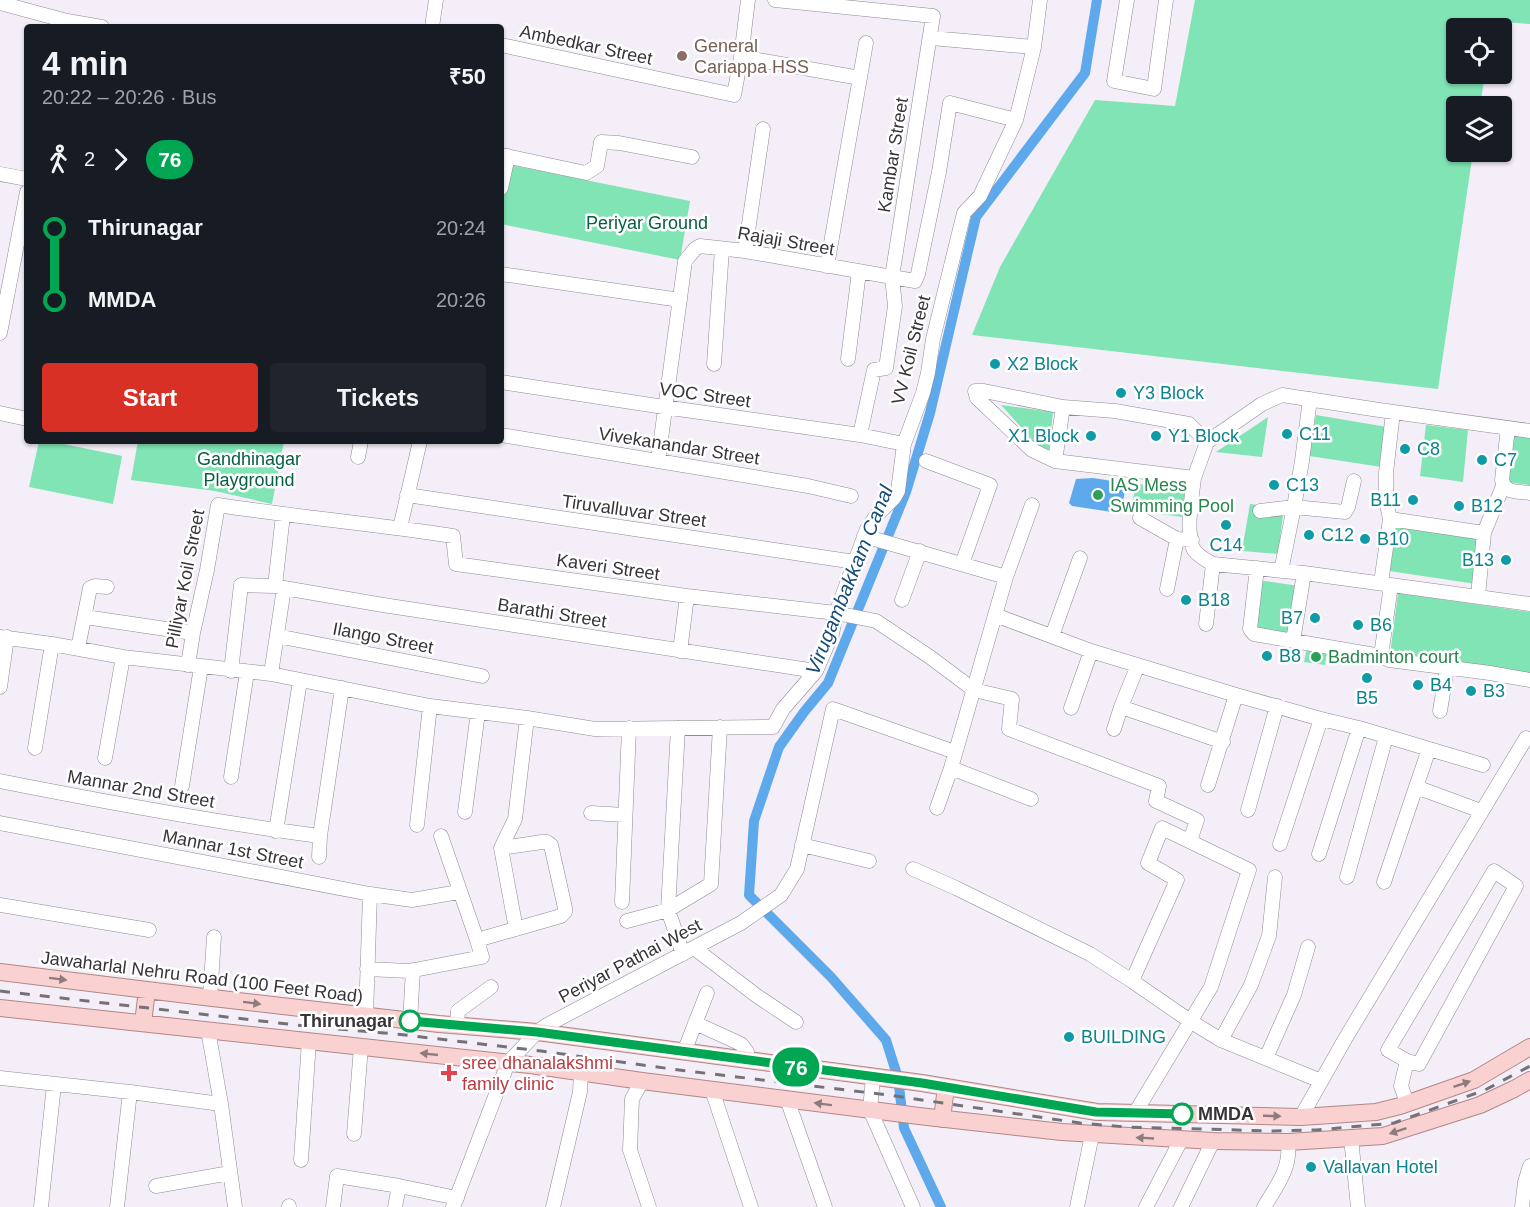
<!DOCTYPE html>
<meta charset="utf-8">
<style>
body{margin:0;font-family:Helvetica,sans-serif;background:#20242c;color:#f1f3f6;height:100vh;display:flex;flex-direction:column;font-size:22px;white-space:nowrap}
*{box-sizing:border-box;margin:0}
p{font-size:20px;color:#9ea1a6}
.icon{flex:none;width:33px;height:33px;fill:none;stroke:currentColor;stroke-width:2;stroke-linecap:round;stroke-linejoin:round}
.map{position:relative;flex:1;overflow:hidden}
.sheet{position:absolute;left:24px;top:24px;width:480px;height:420px;display:flex;flex-direction:column;background:#171b24;border-radius:6px;box-shadow:0 2px 4px #0004}
.sheet>*{flex:none}
.badge{padding:0 12px;border-radius:20px;font-size:21px;line-height:39px}
.fabs{position:absolute;left:1446px;top:18px;display:grid;gap:12px}
.fabs a{display:grid;place-items:center;width:66px;height:66px;border-radius:6px;background:#171b24;box-shadow:0 2px 4px #0004;font-size:30px}
.map>.badge{position:absolute;translate:-50% -50%;box-shadow:0 0 0 3px #fff}
.legs{display:flex;align-items:center;gap:9px;height:66px;padding:0 18px;font-size:20px}
.legs p{margin-inline-start:auto}
.overview{display:flex;align-items:center;justify-content:space-between;height:102px;padding:0 18px}
h1{font-size:33px;font-weight:700;line-height:45px}
.primary-button{display:flex;gap:12px;margin-top:auto;padding:12px 18px}
.primary-button a{flex:1;height:69px;border-radius:6px;background:#d93025;color:#fff;font-size:24px;font-weight:700;line-height:69px;text-align:center}
.primary-button a+a{background:#20242c;color:#f1f3f6}
ul{padding:0 18px;list-style:none}
li{display:flex;align-items:center;gap:21px;height:72px;font-size:22px}
li i{display:grid;place-items:center;width:9px;height:100%;margin:0 8px;background:currentColor}
li i::after{content:'';width:15px;height:15px;margin:-8px;border:4px solid;border-radius:50%;background:#171b24}
li p{margin-inline-start:auto}
li:first-child i{background:linear-gradient(#0000 50%,currentColor 0)}
li:last-child i{background:linear-gradient(currentColor 50%,#0000 0)}
.map>svg:first-child{display:block}
</style>
<div class="map">
<svg width="1530" height="1207" viewBox="0 0 1530 1207">
<rect width="100%" height="100%" fill="#f4eef8"/>
<path fill="#80e4b5" d="M1195,0H1530V24L1493,21L1492,28H1456V74H1485L1480,106H1456V152H1473L1438,389L972,335L1000,267L1095,100L1175,106Z
M501,163L690,201L680,260L501,224Z
M1001,405L1053,412L1048,457Z
M1316,415L1387,427L1382,467L1309,456Z
M1268,417L1262,457L1216,452Z
M1426,425L1468,430L1463,482L1420,476Z
M1514,434L1530,437V485L1508,482Z
M39,441H49L122,456L113,504L29,487Z
M138,441H284L272,504L215,491L131,480Z
M1136,484L1187,489L1182,517L1131,510Z
M1250,504L1284,508L1278,554L1242,551Z
M1394,524L1481,535L1476,584L1389,571Z
M1258,580L1299,586L1292,636L1252,632Z
M1398,593L1530,612V675L1390,654Z
M1307,648L1327,651L1325,665L1304,662Z"/>
<path fill="#5ea9ec" d="M1093,478L1119,482L1126,487L1121,510L1112,512L1072,506L1069,503L1076,479Z"/>
<g fill="none" stroke-linecap="round" stroke-linejoin="round">
<path stroke="#5ea9ec" stroke-width="10" d="M941,1207L904,1128L898,1078L886,1040L831,977L749,895L754,821L779,747L804,712L828,683L906,492L930,413L976,217L1085,73L1097,0"/>
<defs>
<path id="minor" d="M1127,0L1114,81L1154,89L1166,0
M0,3L67,21L102,27
M432,27L436,0
M931,38L1034,47
M501,45L734,95L741,57L748,0
M741,57L860,78
M501,155L586,173L597,166L601,142L619,143L692,157
M0,174L27,179
M501,188L508,156
M745,251L763,129
M827,266L866,43
M501,274L680,300
M0,333L27,192
M848,359L859,272
M714,364L722,249
M501,382L664,407L860,435L904,444
M1063,407L984,391H975L977,398L1032,450L1055,461L1194,478C1192,496 1185,534 1194,550C1199,557 1206,560 1213,564L1304,573L1530,604
M0,413L27,419
M1508,428L1502,480C1505,494 1518,491 1530,493
M501,435L808,486L851,496
M860,435L874,370L886,368L895,306L892,277L915,281L918,274L939,172L950,103L1016,120
M358,457L361,441
M658,461L685,261L695,249L700,246L745,251L892,277L933,16L775,0
M926,461L990,485L962,564
M1055,461L1063,407L1115,411L1189,424L1207,442
M1194,478L1207,442L1262,404L1282,395L1379,410L1530,431
M407,495L855,562
M1260,511L1294,507L1302,461L1310,399
M1140,518L1177,539L1192,540
M1390,519L1386,500V473L1393,412
M400,528L420,441
M1484,533L1503,486
M864,536L1006,577
M1257,568L1250,629L1254,634L1381,656
M1281,571L1294,507L1345,512L1348,507L1354,481
M1381,583L1390,519L1484,533L1478,596
M1391,585L1381,656L1389,660L1490,673L1530,680
M284,588L383,605L816,671
M1167,589L1177,539
M902,600L920,551
M995,615L1091,651L1236,695L1321,719L1359,728L1429,749L1416,787L1481,811
M85,617L193,633
M1206,624L1213,564
M277,636L482,676
M1052,636L1080,558
M0,637L52,644L123,657L271,674L430,706L527,718L595,729L773,727L783,709L816,671L832,634L836,613L867,529L876,516L894,498L898,491L904,444L923,393L928,373L933,339L964,213L980,196L1016,120L1034,47L1040,0
M1293,641L1304,573
M78,648L90,588L95,586L107,587
M680,651L687,596
M188,665L193,633L207,570L218,505C296,517 375,524 453,536L456,564L687,596L836,613L876,621L930,657L974,690L1012,699L1009,729L1159,786L1156,801L1197,820L1190,841
M231,671L241,585L275,586
M271,674L284,588L275,586L283,515
M0,687L7,637
M1121,707L1223,742
M1071,708L1091,651
M1440,711L1447,668
M678,728L668,910L683,954
M1114,729L1121,707L1138,665
M35,748L52,644
M1429,749L1483,765
M105,758L123,657
M231,777L247,672
M0,781C106,802 213,822 320,836
M1208,785L1236,695
M182,786L201,667
M1031,799L951,768L1006,577L1032,505
M937,808L951,768
M1248,810L1277,706
M465,812L478,712
M591,813L625,815
M0,823L370,894L412,900L459,892
M417,825L430,706
M276,831L300,681
M441,836L477,940L561,916L565,912V908L551,845L547,842H542L501,848
M1280,844L1321,719
M802,845L869,861
M1319,854L1359,728
M319,857L320,836L342,688
M913,869L956,888L1090,954L1132,981
M1494,871L1516,886L1419,1064L1407,1061L1388,1050Z
M1347,877L1386,737
M1384,882L1416,787
M622,902L629,728
M0,905L149,930
M627,921L668,910L711,884L720,727
M516,929L501,848L515,819L527,718
M694,948L757,996L796,1022
M367,969L409,971L482,957L477,940
M210,998L214,937
M366,1016L370,894
M410,1021L413,970
M695,1023L741,1044L747,1052L748,1061
M457,1026L458,1011L491,987
M208,1030L221,1104L235,1207
M1221,1040L1251,985L1269,936L1275,877
M684,1052L707,993
M1266,1058L1294,995L1308,947
M873,1077L870,1110L913,1207
M0,1078L130,1092L221,1104
M642,1081L632,1099L630,1150L649,1207
M712,1090L751,1207
M787,1099L825,1207
M1407,1103L1401,1086L1407,1061
M1135,1113L1211,987L1249,870L1162,828L1148,863L1177,880L1132,981L1190,1021L1221,1040L1321,1081
M1301,1117L1345,1039L1526,738
M354,1134L361,1047
M1351,1138L1358,1207
M301,1160L309,1041
M156,1186L230,1173
M41,1207L54,1085
M117,1207L130,1092
M289,1207V1206
M333,1207L337,1176L399,1186
M395,1207L399,1186L457,1198
M453,1207L508,1063L537,1032L547,1025L741,923L781,895L797,869L833,709L955,752
M553,1207L580,1092L581,1072
M1077,1207L1092,1135
M1146,1207L1181,1140
M1181,1207L1213,1141
M1264,1207C1277,1185 1291,1169 1288,1142
M1522,1207L1525,1182L1530,1166"/>
<path id="major" d="M0,972L204,997L439,1024L537,1032L922,1083L1097,1112L1301,1117L1376,1112L1400,1106L1474,1080L1530,1047
M0,1008L530,1065L642,1081L919,1116L1062,1132L1213,1141L1288,1142L1383,1136L1480,1105L1514,1089L1530,1080
M143,1023L147,990
M942,1119L946,1087"/>
</defs>
<use href="#minor" stroke="#8f8a92" stroke-width="15"/>
<use href="#major" stroke="#b28787" stroke-width="18"/>
<use href="#minor" stroke="#fff" stroke-width="14"/>
<use href="#major" stroke="#f9d1d1" stroke-width="16"/>
<path stroke="#757277" stroke-width="3" stroke-dasharray="10 10" stroke-linecap="butt" d="M0,991L305,1026L396,1034L541,1051L679,1070L888,1095L1080,1123L1126,1127L1273,1131L1317,1130L1394,1123L1485,1090L1530,1066"/>
</g>
<defs><path id="oneway-solid" d="M-6-.8H1V-3.2L6.5 0L1 3.2V.8H-6Z" transform="scale(1.5)"/></defs>
<g fill="#8e7b7c">
<use href="#oneway-solid" transform="translate(58 979) rotate(7)"/>
<use href="#oneway-solid" transform="translate(252 1003) rotate(7)"/>
<use href="#oneway-solid" transform="translate(429 1054) rotate(-174)"/>
<use href="#oneway-solid" transform="translate(1462 1084) rotate(-19)"/>
<use href="#oneway-solid" transform="translate(823 1104) rotate(-173)"/>
<use href="#oneway-solid" transform="translate(1272 1116) rotate(2)"/>
<use href="#oneway-solid" transform="translate(1398 1131) rotate(162)"/>
<use href="#oneway-solid" transform="translate(1145 1138) rotate(-177)"/>
</g>
<g fill="none" stroke-linecap="round" stroke-linejoin="round">
<defs>
<path id="line-1" d="M410,1021L537,1032L922,1083L1096,1112L1182,1114"/>
</defs>
<use href="#line-1" stroke="#fff" stroke-width="14"/>
<use href="#line-1" stroke="#00a651" stroke-width="9"/>
</g>
<circle fill="#8d6e63" stroke="#fff" stroke-width="2" cx="682" cy="56" r="6"/>
<g fill="#0f9aa8" stroke="#fff" stroke-width="2">
<circle cx="995" cy="364" r="6"/>
<circle cx="1121" cy="393" r="6"/>
<circle cx="1287" cy="434" r="6"/>
<circle cx="1091" cy="436" r="6"/>
<circle cx="1156" cy="436" r="6"/>
<circle cx="1405" cy="449" r="6"/>
<circle cx="1482" cy="460" r="6"/>
<circle cx="1274" cy="485" r="6"/>
<circle cx="1413" cy="500" r="6"/>
<circle cx="1459" cy="506" r="6"/>
<circle cx="1226" cy="525" r="6"/>
<circle cx="1309" cy="535" r="6"/>
<circle cx="1365" cy="539" r="6"/>
<circle cx="1506" cy="560" r="6"/>
<circle cx="1186" cy="600" r="6"/>
<circle cx="1315" cy="618" r="6"/>
<circle cx="1358" cy="625" r="6"/>
<circle cx="1267" cy="656" r="6"/>
<circle cx="1367" cy="678" r="6"/>
<circle cx="1418" cy="685" r="6"/>
<circle cx="1471" cy="691" r="6"/>
<circle cx="1069" cy="1037" r="6"/>
<circle cx="1311" cy="1167" r="6"/>
</g>
<g fill="#2e9e5b" stroke="#fff" stroke-width="2">
<circle cx="1098" cy="495" r="6"/>
<circle cx="1316" cy="657" r="6"/>
</g>
<g fill="#fff" stroke="#00a651" stroke-width="3">
<circle cx="410" cy="1021" r="10"/>
<circle cx="1182" cy="1114" r="10"/>
</g>
<path fill="#e0444e" stroke="#fff" stroke-width="2" d="M446 1064h6v6h6v6h-6v6h-6v-6h-6v-6h6z"/>
<g text-anchor="middle" stroke-width="5" stroke-linejoin="round" paint-order="stroke">
<g font-size="18" fill="#363437" stroke="#fff">
<text transform="translate(586 45) rotate(12)" y="6">Ambedkar Street</text>
<text transform="translate(893 155) rotate(-81)" y="6">Kambar Street</text>
<text transform="translate(786 241) rotate(10)" y="6">Rajaji Street</text>
<text transform="translate(911 350) rotate(-76)" y="6">VV Koil Street</text>
<text transform="translate(705 395) rotate(8)" y="6">VOC Street</text>
<text transform="translate(679 446) rotate(9)" y="6">Vivekanandar Street</text>
<text transform="translate(634 511) rotate(8)" y="6">Tiruvalluvar Street</text>
<text transform="translate(608 567) rotate(8)" y="6">Kaveri Street</text>
<text transform="translate(185 579) rotate(-79)" y="6">Pilliyar Koil Street</text>
<text transform="translate(552 613) rotate(9)" y="6">Barathi Street</text>
<text transform="translate(383 638) rotate(11)" y="6">Ilango Street</text>
<text transform="translate(141 789) rotate(10)" y="6">Mannar 2nd Street</text>
<text transform="translate(233 849) rotate(11)" y="6">Mannar 1st Street</text>
<text transform="translate(630 961) rotate(-28)" y="6">Periyar Pathai West</text>
<text transform="translate(202 977) rotate(7)" y="6">Jawaharlal Nehru Road (100 Feet Road)</text>
</g>
<g font-size="18" fill="#785e54" stroke="#fff" text-anchor="start">
<text x="694" y="52">General<tspan x="694" dy="21">Cariappa HSS</tspan></text>
</g>
<g font-size="18" fill="#086040" stroke="#fff">
<text x="647" y="229">Periyar Ground</text>
<text x="249" y="465">Gandhinagar<tspan x="249" dy="21">Playground</tspan></text>
</g>
<g font-size="18" fill="#0d838f" stroke="#fff" text-anchor="start">
<text x="1007" y="370">X2 Block</text>
<text x="1133" y="399">Y3 Block</text>
<text x="1299" y="440">C11</text>
<text x="1079" y="442" text-anchor="end">X1 Block</text>
<text x="1168" y="442">Y1 Block</text>
<text x="1417" y="455">C8</text>
<text x="1494" y="466">C7</text>
<text x="1286" y="491">C13</text>
<text x="1401" y="506" text-anchor="end">B11</text>
<text x="1471" y="512">B12</text>
<text x="1321" y="541">C12</text>
<text x="1377" y="545">B10</text>
<text x="1226" y="551" text-anchor="middle">C14</text>
<text x="1494" y="566" text-anchor="end">B13</text>
<text x="1198" y="606">B18</text>
<text x="1303" y="624" text-anchor="end">B7</text>
<text x="1370" y="631">B6</text>
<text x="1279" y="662">B8</text>
<text x="1430" y="691">B4</text>
<text x="1483" y="697">B3</text>
<text x="1367" y="704" text-anchor="middle">B5</text>
<text x="1081" y="1043">BUILDING</text>
<text x="1323" y="1173">Vallavan Hotel</text>
</g>
<g font-size="18" fill="#27864d" stroke="#fff" text-anchor="start">
<text x="1110" y="491">IAS Mess<tspan x="1110" dy="21">Swimming Pool</tspan></text>
<text x="1328" y="663">Badminton court</text>
</g>
<g font-size="18" font-weight="bold" fill="#363437" stroke="#fff" text-anchor="end">
<text x="394" y="1027">Thirunagar</text>
<text x="1198" y="1120" text-anchor="start">MMDA</text>
</g>
<g font-size="18" fill="#be3a42" stroke="#fff" text-anchor="start">
<text x="462" y="1069">sree dhanalakshmi<tspan x="462" dy="21">family clinic</tspan></text>
</g>
<g font-size="20" font-style="italic" fill="#164c78" stroke="#fff">
<text transform="translate(849 580) rotate(-68)" y="7">Virugambakkam Canal</text>
</g>
</g>
</svg>
<div class="fabs">
<a><svg class="icon" aria-label="locate" viewBox="0 0 24 24"><circle cx="12" cy="12" r="6"/><path d="M12 2v4M12 18v4M2 12h4M18 12h4"/></svg></a>
<a><svg class="icon" aria-label="layers" viewBox="0 0 24 24"><path d="M12 4l9 5-9 5-9-5zM3 14l9 5 9-5"/></svg></a>
</div>
<b class="badge" style="left:796px;top:1067px;background:#00a651;color:#fff">76</b>
<section class="sheet">
<div class="overview"><div><h1>4 min</h1><p>20:22 – 20:26 · Bus</p></div><b>₹50</b></div>
<div class="legs"><svg class="icon" aria-label="walk" viewBox="0 0 24 24"><circle cx="13" cy="4" r="2"/><path d="M13 8l-2 6 4 7M11 14l-3 7M7 12l3-4h3l4 4"/></svg>2<svg class="icon" aria-label="forward" viewBox="0 0 24 24"><path d="M9 5l7 7-7 7"/></svg><b class="badge" style="background:#00a651;color:#fff">76</b></div>
<ul>
<li><i style="color:#00a651"></i><b>Thirunagar</b><p>20:24</p></li>
<li><i style="color:#00a651"></i><b>MMDA</b><p>20:26</p></li>
</ul>
<div class="primary-button"><a>Start</a><a>Tickets</a></div>
</section>
</div>
